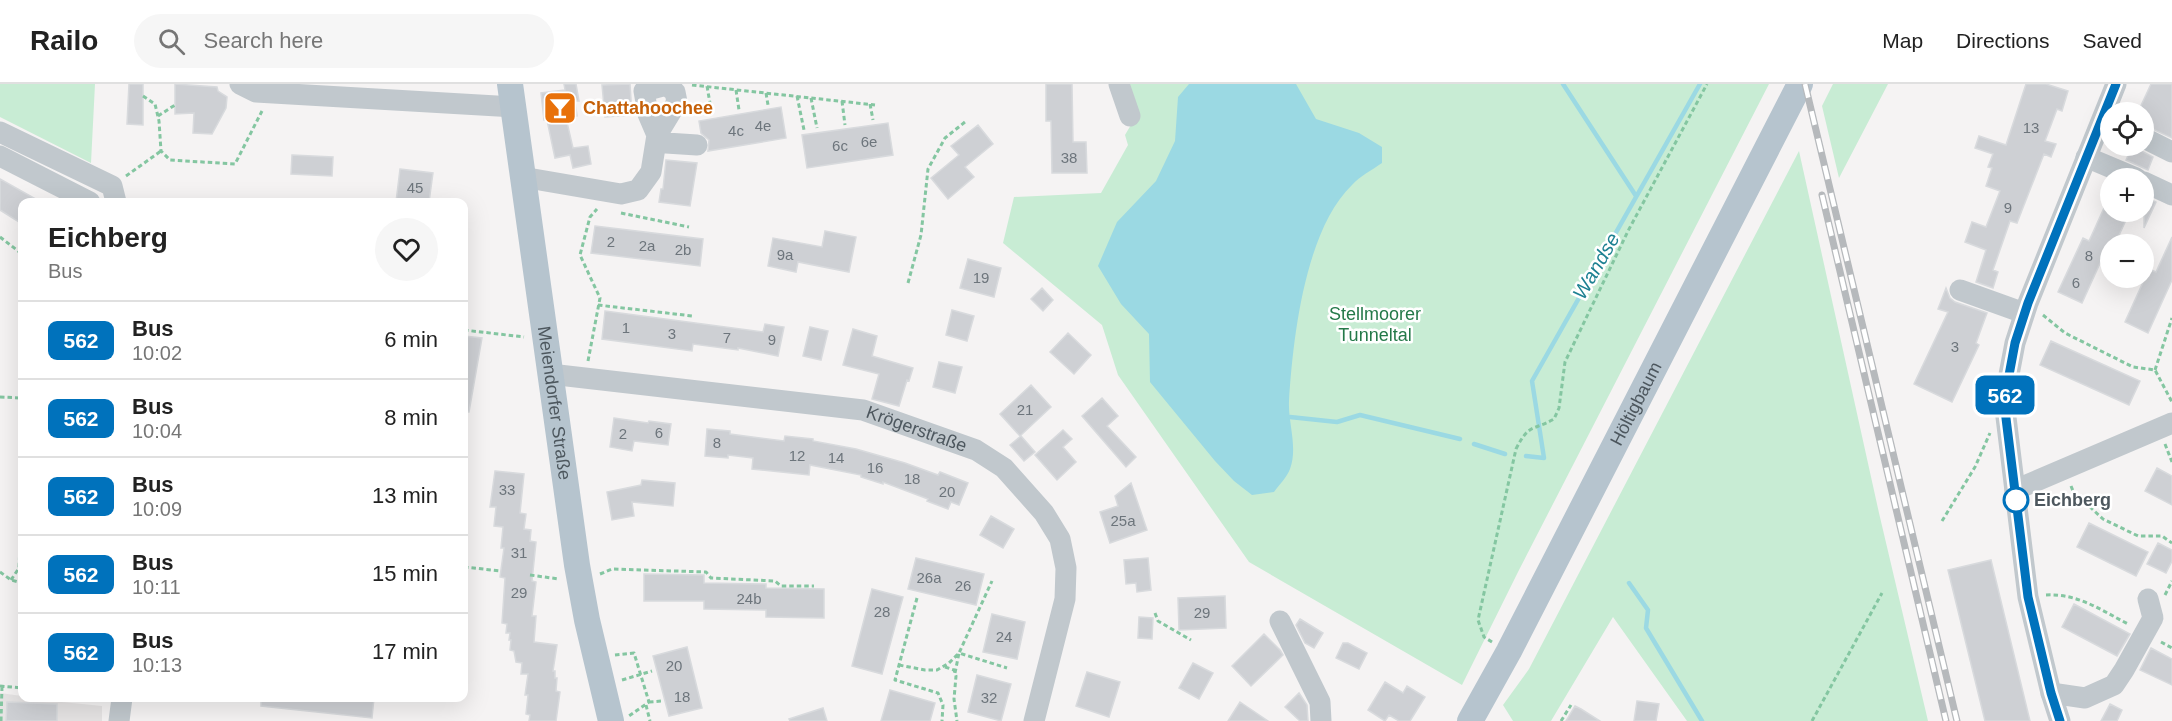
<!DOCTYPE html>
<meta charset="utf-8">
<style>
body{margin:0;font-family:Arial,sans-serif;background:#f6f6f6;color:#222;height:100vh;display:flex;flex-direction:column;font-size:22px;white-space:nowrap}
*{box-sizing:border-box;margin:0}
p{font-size:20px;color:#767676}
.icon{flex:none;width:33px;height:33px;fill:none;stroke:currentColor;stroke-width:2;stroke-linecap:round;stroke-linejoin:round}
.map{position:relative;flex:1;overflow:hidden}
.details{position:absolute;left:18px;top:114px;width:450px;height:504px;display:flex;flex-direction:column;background:#fff;border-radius:12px;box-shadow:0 6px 24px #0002}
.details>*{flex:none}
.badge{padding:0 12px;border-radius:9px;font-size:21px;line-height:39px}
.tools{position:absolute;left:2100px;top:18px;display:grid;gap:12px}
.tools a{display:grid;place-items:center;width:54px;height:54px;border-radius:50%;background:#fff;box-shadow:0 6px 24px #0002;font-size:30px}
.map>.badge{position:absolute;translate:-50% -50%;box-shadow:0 0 0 3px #fff}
.round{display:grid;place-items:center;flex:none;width:63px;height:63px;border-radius:32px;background:#f6f6f6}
.headline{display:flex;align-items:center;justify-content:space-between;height:102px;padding:0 30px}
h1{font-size:28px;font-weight:700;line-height:45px}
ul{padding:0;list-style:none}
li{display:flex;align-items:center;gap:18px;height:78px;padding:0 30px;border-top:2px solid #e0e0e0}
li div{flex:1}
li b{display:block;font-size:22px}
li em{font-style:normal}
li .badge{min-width:66px;font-weight:700;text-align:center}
header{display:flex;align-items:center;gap:36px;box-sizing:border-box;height:84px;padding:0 30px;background:#fff;border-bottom:2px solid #e0e0e0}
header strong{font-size:28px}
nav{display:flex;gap:33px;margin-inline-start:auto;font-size:21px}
.search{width:420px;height:54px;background:#f6f6f6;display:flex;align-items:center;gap:15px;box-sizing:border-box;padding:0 21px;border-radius:33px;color:#767676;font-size:22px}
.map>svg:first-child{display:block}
</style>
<header>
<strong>Railo</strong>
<div class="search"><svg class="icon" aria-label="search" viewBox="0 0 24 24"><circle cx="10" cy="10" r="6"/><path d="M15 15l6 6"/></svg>Search here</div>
<nav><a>Map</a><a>Directions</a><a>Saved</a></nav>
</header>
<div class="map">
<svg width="2172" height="637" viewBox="0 0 2172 637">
<rect width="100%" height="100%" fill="#f5f3f3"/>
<path fill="#e6e4e4" d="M0,609L22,612V614L102,622V637H0Z"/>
<path fill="#c8ecd4" d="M0,0H95L91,79L0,33Z
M1125,0H1769L1519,486L1462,601L1249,478L1118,291L1102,241L1003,159L1014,113L1101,109L1128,61L1125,51L1135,34Z
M1833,0H1888L1839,94L1822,22Z
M1799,67L1879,429L1928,637H1687L1613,533L1551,637H1513L1503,621L1529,585Z"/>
<path fill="#9bd9e3" d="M1189,0H1296L1316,35L1359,49L1382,63V79C1372,86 1360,92 1352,101C1305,146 1293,254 1289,317C1288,340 1298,363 1290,385C1287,393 1279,401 1274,408L1252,411L1234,397L1215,377L1150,298L1149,250L1121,220L1098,182L1117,138L1156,97L1175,57L1178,13Z"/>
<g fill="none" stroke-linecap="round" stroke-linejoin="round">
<path stroke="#9bd9e3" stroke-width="4.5" d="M1563,0L1636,112
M1290,333L1337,338L1360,331L1460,355
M1474,360L1505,370
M1526,372L1544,374L1532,297L1700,0
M1629,499L1648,526L1646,544L1702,637"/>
</g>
<path fill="#ced0d4" stroke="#d8dadd" stroke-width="1.5" d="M129,0H143V41L127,40Z
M175,0L217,3L218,7L227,13L226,24L212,50L193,49L194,29L175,30Z
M564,0H576L579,17H575L577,32L566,34L573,64L588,62L591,80L573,84L570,71L555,74L547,36H544L541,9L565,6Z
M630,0L632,31L605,33L602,1Z
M1046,0H1072L1073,58H1086L1087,89H1052L1051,37H1046Z
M2026,0H2046L2068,7L2062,27L2057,25L2045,57L2056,60L2051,73L2044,70L2017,139L2010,137L1993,186L1998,188L1993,204L1976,198L1986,166L1965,158L1972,138L1986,143L2000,107L1986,102L1992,84L1988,83L1993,70L1975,64L1979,52L2006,61Z
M2151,0H2172V54L2144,41V28H2138Z
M781,23L786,54L708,67L709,56L701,49L699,37Z
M888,39L893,71L807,84L802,51Z
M978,41L993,60L965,83L974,93L948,115L931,94L959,71L951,62Z
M2132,62L2153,73L2148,86L2126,76Z
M292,71L333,73L332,92L291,90Z
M666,76L697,79L690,122L659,118L661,105H663Z
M400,85L433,89L429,118H396Z
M0,95L41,118H22V140L0,126Z
M2144,112L2156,118L2144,144Z
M2104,124L2127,134L2115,160H2110V166L2107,164L2082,219L2058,208L2083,154L2089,157Z
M595,142L703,155L700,182L591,169Z
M825,147L856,153L849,188L798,178L796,188L768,182L773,154L822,163Z
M2172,153V196L2148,249L2125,238L2149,185L2156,188Z
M968,175L1001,184L994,213L960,204Z
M1042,204L1053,216L1043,227L1031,215Z
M1946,204L1950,214L1955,218L1987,229L1976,259L1979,261L1952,318L1914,300L1948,228L1938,225Z
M952,226L974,232L967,257L946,251Z
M605,227L763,248L765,240L784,243L778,272L738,264V266L693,260L692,267L602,255Z
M810,243L828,247L821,276L803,272Z
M853,245L877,252L872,272L913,284L909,297L907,296L899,322L872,315L879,290L843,281Z
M1068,249L1091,271L1074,290L1050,268Z
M464,252L482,254L469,328H464Z
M2051,257L2140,297L2129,321L2040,281Z
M939,278L962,283L955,309L933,303Z
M1031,301L1051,323L1020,352L1000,330Z
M1102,314L1118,332L1107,342L1136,373L1126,383L1082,332Z
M614,334L648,339L649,337L671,340L668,361L634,357L632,367L610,363Z
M707,345L730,347V350L784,357L785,352L813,355V357L856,365L905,379L938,391L940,388L968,399L959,421L951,418L948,425L927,417L928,415L883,398V400L861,393V391L810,381L809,391L752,385L753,374L728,371V374L705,372Z
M1063,346L1072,355L1063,363L1076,378L1057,396L1035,371Z
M1021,352L1035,368L1024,377L1010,361Z
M2157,384L2172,392V421L2145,407Z
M495,387L524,390L520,429L526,430L524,445L531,446L530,457L536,458L532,497L536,498L532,532H536L534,558L557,561L553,587H555V594H557L556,607L560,608L556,637H529L530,631L526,630L528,611H525L528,590H521L522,579L516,578L514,567L510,566L511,556H509L510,549H506L507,540L502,539L505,494L500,493L504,464H501L503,443L494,442L496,423H490Z
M642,396L675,399L673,422L632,418L634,432L612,436L607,408L641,401Z
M1131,399L1147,446L1110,459L1100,428L1118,422L1115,412Z
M991,432L1014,445L1003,464L980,451Z
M2089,439L2148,468L2136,492L2077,463Z
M2158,459L2172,466V477L2166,489L2147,480Z
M916,474L984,490L976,521L908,505Z
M1148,474L1151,506L1137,508L1136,499L1126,500L1124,476Z
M1991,476L2030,637H1985L1948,486Z
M644,490L704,491V499L766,500V504L824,505V534L766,533V526L704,525V517H644Z
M872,505L903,513L882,590L852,582Z
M1225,512L1226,544L1179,546L1178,514Z
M2074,520L2130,550L2117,572L2062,543Z
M992,530L1025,538L1017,575L983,568Z
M1139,533L1153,534L1152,555L1138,554Z
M1300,535L1323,549L1314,564L1305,559L1296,541Z
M1264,550L1280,566L1283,571L1251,602L1232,582Z
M1343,559H1348L1367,569L1359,585L1336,574Z
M687,563L702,624L669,632L653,572Z
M2151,564L2172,575V601L2140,586Z
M1193,579L1213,589L1199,615L1179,604Z
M1087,588L1120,598L1109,633L1076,622Z
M977,591L1011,600L1001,637L968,628Z
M1385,598L1403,609L1407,602L1425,613L1410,637H1399L1389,631L1385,637L1368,626Z
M890,606L935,619L930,637H881Z
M1299,609L1307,621L1308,637H1300L1285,623Z
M261,614H374L372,634L261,622Z
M1637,617L1659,620L1656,637H1634Z
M7,618L57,620V637H6Z
M1240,618L1268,637H1228Z
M2110,620L2122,626L2117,637H2101Z
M1575,622L1581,625L1600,637H1566Z
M823,624L827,637H790L789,635Z"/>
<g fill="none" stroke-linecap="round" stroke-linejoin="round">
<path stroke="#84c6a1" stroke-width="3" stroke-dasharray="4.5 3" stroke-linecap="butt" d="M692,1L875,21
M707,2L712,31
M736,6L739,26
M766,9L768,21
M143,12L155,20L159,37L161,67L170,76L235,80L262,27
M797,12L804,46
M811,14L817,44
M842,17L845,41
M870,20L873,36
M158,32L175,21
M126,92L161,67
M621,129L689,143
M0,153L22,170
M908,199L921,151L928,85L945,54L965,38
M598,221L692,232
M2043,231L2065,249L2133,283L2155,286L2172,318
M464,246L524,253
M588,277L600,214L580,171L590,133L597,125
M2155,286L2172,234
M0,313L22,314
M2165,360L2172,378
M2071,402L2077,417L2090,423L2103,435L2138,452H2162L2172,459
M22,419V413
M1942,437L1975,383L1990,349
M464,483L501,487
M0,488L11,496L22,499
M600,490L612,485L706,488L711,494L775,497L781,502H814
M530,491L559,495
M11,496L19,484L22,419
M2046,511C2077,509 2101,526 2128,540
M2165,511L2172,497
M917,514L895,596L938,609L943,621L942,637
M1155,529L1158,537L1191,556
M1492,558L1484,553L1478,536L1516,365C1529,339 1533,347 1554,335L1559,324L1565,278L1628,147L1707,0
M2161,558L2172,564
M615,571L634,569L649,618L629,632
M899,581L925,586H937L949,579L959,569L992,497
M945,583L954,586L956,592L954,615L957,637
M955,589L959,569L1007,584
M622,596L652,587
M0,602L22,604
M87,614L105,616
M649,618L662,617
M646,621L650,637
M1,637L2,602
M1561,637L1571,621
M1812,637L1882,509"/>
<g stroke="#c1c8cd" stroke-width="21">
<path d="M240,0L256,8L513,23"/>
<path d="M1119,0L1130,32"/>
<path d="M0,48L112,102L116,118"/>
<path d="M2144,54L2172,68"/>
<path d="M0,72L90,118"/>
<path d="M2086,73L2136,94"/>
<path d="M522,93L621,110L638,106L651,88L657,51L648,30L644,7L666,1L675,8L677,18L657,51L666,59L697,61"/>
<path d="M2144,98L2172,111"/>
<path d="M1960,206L2024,229"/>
<path id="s1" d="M550,290L863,326L976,366L1004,384L1044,429L1060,455L1066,484L1065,515L1034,637"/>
<path d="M2015,406L2172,339"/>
<path d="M1280,537L1320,618L1321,637"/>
<path d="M2051,609L2085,614L2114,601L2124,586L2153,534L2148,515"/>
<path d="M119,637L122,614"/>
<path d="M2060,637L2051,609L2028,513L2004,317L2015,259L2028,219L2116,0"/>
</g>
<g stroke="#b6c4ce" stroke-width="26">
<path id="s2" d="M510,0L577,481L587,536L611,637"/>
<path id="s3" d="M1470,637L1509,567L1800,0"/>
</g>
<defs>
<path id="rail" d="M1805,0L1957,637
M1822,111L1946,637"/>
</defs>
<use href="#rail" stroke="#b6b9bc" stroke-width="7"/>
<use href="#rail" stroke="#fff" stroke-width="4.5" stroke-dasharray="14" stroke-linecap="butt"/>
</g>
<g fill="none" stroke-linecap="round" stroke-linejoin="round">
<defs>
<path id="line" d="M2060,637L2051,609L2028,513L2004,318L2015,259L2028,219L2116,0"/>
</defs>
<use href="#line" stroke="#fff" stroke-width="14"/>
<use href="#line" stroke="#0072bc" stroke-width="9"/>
</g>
<defs>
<symbol id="bar-square" viewBox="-11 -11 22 22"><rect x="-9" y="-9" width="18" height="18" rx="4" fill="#e8710a" stroke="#fff"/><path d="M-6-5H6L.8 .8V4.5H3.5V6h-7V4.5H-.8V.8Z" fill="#fff"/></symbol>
</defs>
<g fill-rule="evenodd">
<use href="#bar-square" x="541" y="5" width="38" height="38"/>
</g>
<circle fill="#fff" stroke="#0072bc" stroke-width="3" cx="2016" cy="416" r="12"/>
<g text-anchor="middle" stroke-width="5" stroke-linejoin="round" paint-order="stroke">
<g font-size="15" fill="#6d757c">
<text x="763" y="47">4e</text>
<text x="2031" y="49">13</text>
<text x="736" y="52">4c</text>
<text x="869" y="63">6e</text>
<text x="840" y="67">6c</text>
<text x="1069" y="79">38</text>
<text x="415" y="109">45</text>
<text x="2008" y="129">9</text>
<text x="611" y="163">2</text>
<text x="647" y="167">2a</text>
<text x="683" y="171">2b</text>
<text x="785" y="176">9a</text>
<text x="2089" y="177">8</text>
<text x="981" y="199">19</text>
<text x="2076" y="204">6</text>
<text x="626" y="249">1</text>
<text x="672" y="255">3</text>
<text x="727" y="259">7</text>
<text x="772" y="261">9</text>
<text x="1955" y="268">3</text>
<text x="1025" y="331">21</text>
<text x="659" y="354">6</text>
<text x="623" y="355">2</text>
<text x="717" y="364">8</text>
<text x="797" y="377">12</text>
<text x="836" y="379">14</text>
<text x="875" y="389">16</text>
<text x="912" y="400">18</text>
<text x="507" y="411">33</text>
<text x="947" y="413">20</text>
<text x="1123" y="442">25a</text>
<text x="519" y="474">31</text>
<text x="929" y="499">26a</text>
<text x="963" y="507">26</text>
<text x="519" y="514">29</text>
<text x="749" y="520">24b</text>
<text x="882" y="533">28</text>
<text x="1202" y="534">29</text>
<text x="1004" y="558">24</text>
<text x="674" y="587">20</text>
<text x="682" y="618">18</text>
<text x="989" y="619">32</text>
</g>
<g font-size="18" font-weight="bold" fill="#c56008" stroke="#fff" text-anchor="start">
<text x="583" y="30">Chattahoochee</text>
</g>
<g font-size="18" fill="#247949" stroke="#fff">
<text x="1375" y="236">Stellmoorer<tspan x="1375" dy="21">Tunneltal</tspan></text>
</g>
<g font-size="18" fill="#4d575e" stroke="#fff">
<text dy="6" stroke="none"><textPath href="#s3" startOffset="358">Höltigbaum</textPath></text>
<text dy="6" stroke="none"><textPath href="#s2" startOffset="322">Meiendorfer Straße</textPath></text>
<text dy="6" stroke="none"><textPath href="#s1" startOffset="372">Krögerstraße</textPath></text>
</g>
<g font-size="18" font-weight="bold" fill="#4d575e" stroke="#fff" text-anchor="start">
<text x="2034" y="422">Eichberg</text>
</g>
<g font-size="20" font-style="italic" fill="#1d8192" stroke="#fff">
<text transform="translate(1596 182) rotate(-60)" y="7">Wandse</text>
</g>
</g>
</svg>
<div class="tools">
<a><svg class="icon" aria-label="locate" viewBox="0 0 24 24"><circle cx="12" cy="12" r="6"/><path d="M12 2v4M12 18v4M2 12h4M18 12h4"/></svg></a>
<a>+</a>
<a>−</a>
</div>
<b class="badge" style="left:2005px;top:311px;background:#0072bc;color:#fff">562</b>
<section class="details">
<div class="headline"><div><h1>Eichberg</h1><p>Bus</p></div><a class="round"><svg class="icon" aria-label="heart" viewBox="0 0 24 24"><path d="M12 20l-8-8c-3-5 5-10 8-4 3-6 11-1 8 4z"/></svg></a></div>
<ul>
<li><span class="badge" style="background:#0072bc;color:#fff">562</span><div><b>Bus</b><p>10:02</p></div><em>6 min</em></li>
<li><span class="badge" style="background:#0072bc;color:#fff">562</span><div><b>Bus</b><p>10:04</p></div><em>8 min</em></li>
<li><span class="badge" style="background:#0072bc;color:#fff">562</span><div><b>Bus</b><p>10:09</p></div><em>13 min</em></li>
<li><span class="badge" style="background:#0072bc;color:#fff">562</span><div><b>Bus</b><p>10:11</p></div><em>15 min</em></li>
<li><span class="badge" style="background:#0072bc;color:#fff">562</span><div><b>Bus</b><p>10:13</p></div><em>17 min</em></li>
</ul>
</section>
</div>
